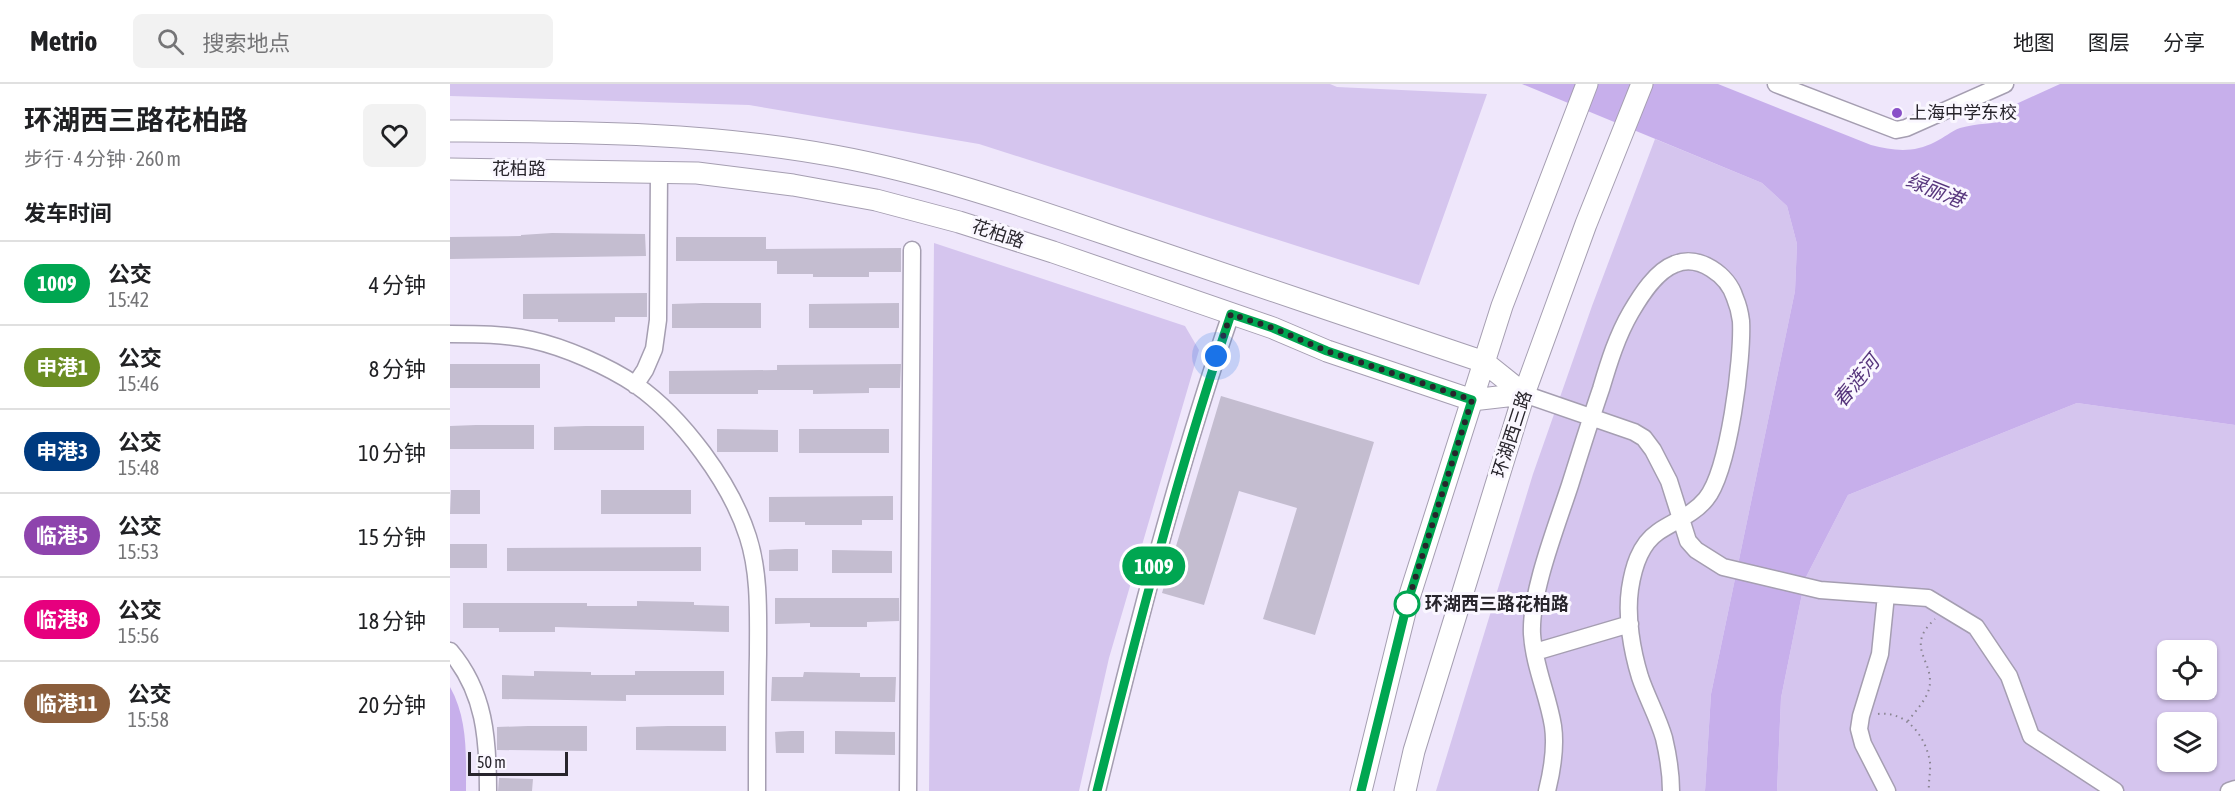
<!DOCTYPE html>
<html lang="zh">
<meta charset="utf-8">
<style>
body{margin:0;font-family:"Asap Condensed","Noto Sans SC",sans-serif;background:#f2f2f2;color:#202124;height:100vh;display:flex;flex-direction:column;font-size:22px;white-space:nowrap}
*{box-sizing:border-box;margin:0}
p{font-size:20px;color:#757577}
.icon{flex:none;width:33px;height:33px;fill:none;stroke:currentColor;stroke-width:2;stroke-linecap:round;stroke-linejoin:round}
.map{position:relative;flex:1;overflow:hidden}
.panel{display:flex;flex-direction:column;background:#fff;width:450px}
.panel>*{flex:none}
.badge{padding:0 12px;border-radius:20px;font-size:21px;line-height:39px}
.fabs{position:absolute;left:1707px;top:556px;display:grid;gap:12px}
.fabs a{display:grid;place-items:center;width:60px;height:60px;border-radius:9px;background:#fff;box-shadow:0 2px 4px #0004;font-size:30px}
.scale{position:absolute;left:18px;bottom:15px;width:100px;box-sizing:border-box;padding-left:6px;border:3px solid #28252c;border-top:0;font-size:16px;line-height:21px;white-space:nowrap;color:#28252c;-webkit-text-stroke:4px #faf7ff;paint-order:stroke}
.you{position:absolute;width:30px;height:30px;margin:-15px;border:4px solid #fff;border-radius:50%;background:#1a73e8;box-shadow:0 0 0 9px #1a73e833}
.map>.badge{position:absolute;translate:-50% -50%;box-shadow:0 0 0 3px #fff}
h2{padding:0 24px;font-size:22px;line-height:54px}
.round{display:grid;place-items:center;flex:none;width:63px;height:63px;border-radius:9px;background:#f2f2f2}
.headline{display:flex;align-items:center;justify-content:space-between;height:102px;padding:0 24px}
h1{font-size:28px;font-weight:700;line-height:45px}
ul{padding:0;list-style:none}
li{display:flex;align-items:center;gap:18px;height:84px;padding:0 24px;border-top:2px solid #e0e0e0}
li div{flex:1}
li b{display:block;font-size:22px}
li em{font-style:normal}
li .badge{min-width:66px;font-weight:700;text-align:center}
header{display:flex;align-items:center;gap:36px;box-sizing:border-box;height:84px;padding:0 30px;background:#fff;border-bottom:2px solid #e0e0e0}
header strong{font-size:28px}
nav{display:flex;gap:33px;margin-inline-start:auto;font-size:21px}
.search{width:420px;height:54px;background:#f2f2f2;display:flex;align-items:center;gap:15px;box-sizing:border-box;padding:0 21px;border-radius:9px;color:#757577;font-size:22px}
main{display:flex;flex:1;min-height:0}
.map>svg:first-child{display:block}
</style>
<header>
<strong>Metrio</strong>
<div class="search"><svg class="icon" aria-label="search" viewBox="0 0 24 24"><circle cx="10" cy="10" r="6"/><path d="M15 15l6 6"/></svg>搜索地点</div>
<nav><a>地图</a><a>图层</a><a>分享</a></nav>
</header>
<main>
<section class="panel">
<div class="headline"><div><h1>环湖西三路花柏路</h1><p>步行 · 4 分钟 · 260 m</p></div><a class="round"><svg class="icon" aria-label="heart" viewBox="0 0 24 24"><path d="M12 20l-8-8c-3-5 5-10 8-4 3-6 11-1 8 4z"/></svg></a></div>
<h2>发车时间</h2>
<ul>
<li><span class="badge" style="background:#00a651;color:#fff">1009</span><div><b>公交</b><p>15:42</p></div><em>4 分钟</em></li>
<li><span class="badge" style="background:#6b8e23;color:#fff">申港1</span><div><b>公交</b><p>15:46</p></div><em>8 分钟</em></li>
<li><span class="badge" style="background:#003b80;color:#fff">申港3</span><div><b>公交</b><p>15:48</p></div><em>10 分钟</em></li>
<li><span class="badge" style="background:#8e44ad;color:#fff">临港5</span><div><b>公交</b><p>15:53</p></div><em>15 分钟</em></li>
<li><span class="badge" style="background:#e6007e;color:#fff">临港8</span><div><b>公交</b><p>15:56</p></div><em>18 分钟</em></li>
<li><span class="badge" style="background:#8b5e3c;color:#fff">临港11</span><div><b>公交</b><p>15:58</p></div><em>20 分钟</em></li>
</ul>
</section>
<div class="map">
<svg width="1785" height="707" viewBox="0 0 1785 707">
<rect width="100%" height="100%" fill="#efe7fb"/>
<path fill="#d5c5ee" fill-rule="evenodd" d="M0,0H880L887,3L1037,10L969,201L529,60L299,21L0,12Z
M1205,55L1312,99L1337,122L1347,160L1345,207L1261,610L1255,707H986L1083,390L1142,222Z
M484,159L735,242L749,266L659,574L629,707H479Z
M1627,319L1785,341V707H1327L1331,614L1355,495L1398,411ZM1718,567H1756V606H1718ZM1718,639H1756V678H1718Z"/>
<path fill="#c7afeb" d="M1072,0H1268L1421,61C1444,67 1464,69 1485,58C1494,54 1501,47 1510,44C1527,39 1544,40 1561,36L1566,20L1610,0H1785V341L1627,319L1398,411L1355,495L1331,614L1327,707H1255L1261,610L1345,207L1347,160L1337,122L1312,99Z
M0,603C18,635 16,671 16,707H0Z"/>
<path fill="#c4bdd0" d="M102,149L195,150L196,172L0,175V153L71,152V151Z
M226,153H316V165L451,164V188H419V193H363V190H327V177H226Z
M197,209V233H165V238H108V235H73V210Z
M253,219H311V244H222V220Z
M449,219V244H359V220Z
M0,280H90V304H0Z
M451,280L450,304H419V309L363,310V306H308V310H219V287L327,286V281Z
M771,312L924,358L865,551L813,535L847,424L789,407L754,521L712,509Z
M26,341H84V365H0V342Z
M136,342H194V366H104V343Z
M267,345L328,346V368H267Z
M349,345H439V369H349Z
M1,406H30V430H0Z
M151,406H241V430H151Z
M443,412V436H412V441H355V438H319V413Z
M0,460H37V484H0Z
M251,463V487H57V464Z
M335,465H348V487H319V466Z
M382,466L442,467V489H382Z
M325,514H449V537L417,538V543H360V539L325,540Z
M187,517L244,518V521L279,522V548L105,543V548H49V544H13V519H137V522H187Z
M84,587L141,588V591H185V587H274V611H176V617L52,615V591L84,592Z
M354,588L410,589V593H446L445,618L321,617L322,593H353Z
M78,642H137V667L47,666V643Z
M218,642H276V667L186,666V643Z
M341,647H354V669H326L325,648Z
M385,647L445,648V671L385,670Z
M49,694L83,695L82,707H48Z"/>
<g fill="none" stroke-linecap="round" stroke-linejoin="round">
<defs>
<path id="minor" d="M1326,0L1446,46L1456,44L1555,0
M0,250C27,250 55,250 82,256C114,263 158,282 186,301C232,333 281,399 298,453C310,490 308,532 308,570C307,616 307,661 307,707
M185,301L195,286L204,265L208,236L209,87
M1074,310L1184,348L1194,354L1203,366L1219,397L1238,457L1246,466L1273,483L1370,506L1478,514L1526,543L1559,592L1581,652L1665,707
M1436,511L1430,570L1411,632L1409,645L1413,660L1437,707
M0,567C35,608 38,655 38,707
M1085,568L1180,540
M458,707L462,166
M647,707C686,547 727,386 781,230
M1097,707C1102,687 1106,663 1103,642C1098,611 1084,582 1082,550C1080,509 1107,441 1120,401C1130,369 1140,337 1151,305C1159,278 1167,252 1181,228C1191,211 1206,187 1225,180C1249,170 1278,191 1285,214C1288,221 1290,229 1291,237C1293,274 1279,387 1256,415C1243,431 1224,437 1208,448C1189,461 1183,485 1180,505C1176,533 1182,567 1190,593C1197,614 1208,633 1214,654C1218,671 1221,689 1221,707
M1779,707L1785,705"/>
<path id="major" d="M0,47C131,48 255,48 385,72C489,91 588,127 688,161C803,200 919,239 1034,278L1074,310
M0,85L247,89L343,101L426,116L509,138L603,168L823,244L877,267L1022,316L1074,310
M911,707L957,520L1052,222L1137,0
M955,707L964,667L1074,310L1136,140L1192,0"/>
</defs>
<use href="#minor" stroke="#a59eb1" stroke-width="19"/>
<use href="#major" stroke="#a59eb1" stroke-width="23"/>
<path stroke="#898491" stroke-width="2" stroke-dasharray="1.5 4.5" stroke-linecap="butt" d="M1428,630C1455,627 1473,649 1479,673C1482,683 1478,696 1479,707
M1458,637C1465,628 1476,616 1479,605C1486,577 1453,564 1485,535"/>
<use href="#minor" stroke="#fff" stroke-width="16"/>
<use href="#major" stroke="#fff" stroke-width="21"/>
</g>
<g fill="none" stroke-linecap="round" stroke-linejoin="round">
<defs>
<path id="line" d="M647,707C687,547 728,387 781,230L823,244L877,267L1022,316L957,520L911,707"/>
</defs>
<use href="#line" stroke="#fff" stroke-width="14"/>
<use href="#line" stroke="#00a651" stroke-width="9"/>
<path stroke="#28252c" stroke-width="6" stroke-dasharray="0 10.8" d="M766,272L781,230L823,244L877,267L1022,316L957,520"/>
</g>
<circle fill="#8950c8" stroke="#faf7ff" stroke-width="2" cx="1447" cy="29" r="6"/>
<circle fill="#fff" stroke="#00a651" stroke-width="3" cx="957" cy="520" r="12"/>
<g text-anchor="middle" stroke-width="6" stroke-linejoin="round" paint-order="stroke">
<g font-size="18" fill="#28252c" stroke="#faf7ff" text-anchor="start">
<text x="1459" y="35">上海中学东校</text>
</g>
<g font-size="18" fill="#28252c" stroke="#faf7ff">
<text x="69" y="91">花柏路</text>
<text transform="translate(548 150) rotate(18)" y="6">花柏路</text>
<text transform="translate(1062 350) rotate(-72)" y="6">环湖西三路</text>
</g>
<g font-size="18" font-weight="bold" fill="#28252c" stroke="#faf7ff" text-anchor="start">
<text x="975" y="526">环湖西三路花柏路</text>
</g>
<g font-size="20" font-style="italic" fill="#57367d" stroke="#faf7ff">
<text transform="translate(1485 106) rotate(22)" y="7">绿丽港</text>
<text transform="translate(1406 297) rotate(-51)" y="7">春涟河</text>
</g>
</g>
</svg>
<div class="fabs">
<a><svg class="icon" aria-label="locate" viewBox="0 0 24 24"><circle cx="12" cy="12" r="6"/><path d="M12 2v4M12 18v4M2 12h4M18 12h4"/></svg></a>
<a><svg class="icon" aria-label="layers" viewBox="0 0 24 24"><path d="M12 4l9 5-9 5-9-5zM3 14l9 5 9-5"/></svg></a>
</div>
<div class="scale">50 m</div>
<div class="you" style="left:766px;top:272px"></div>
<b class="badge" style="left:704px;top:482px;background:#00a651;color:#fff">1009</b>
</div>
</main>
